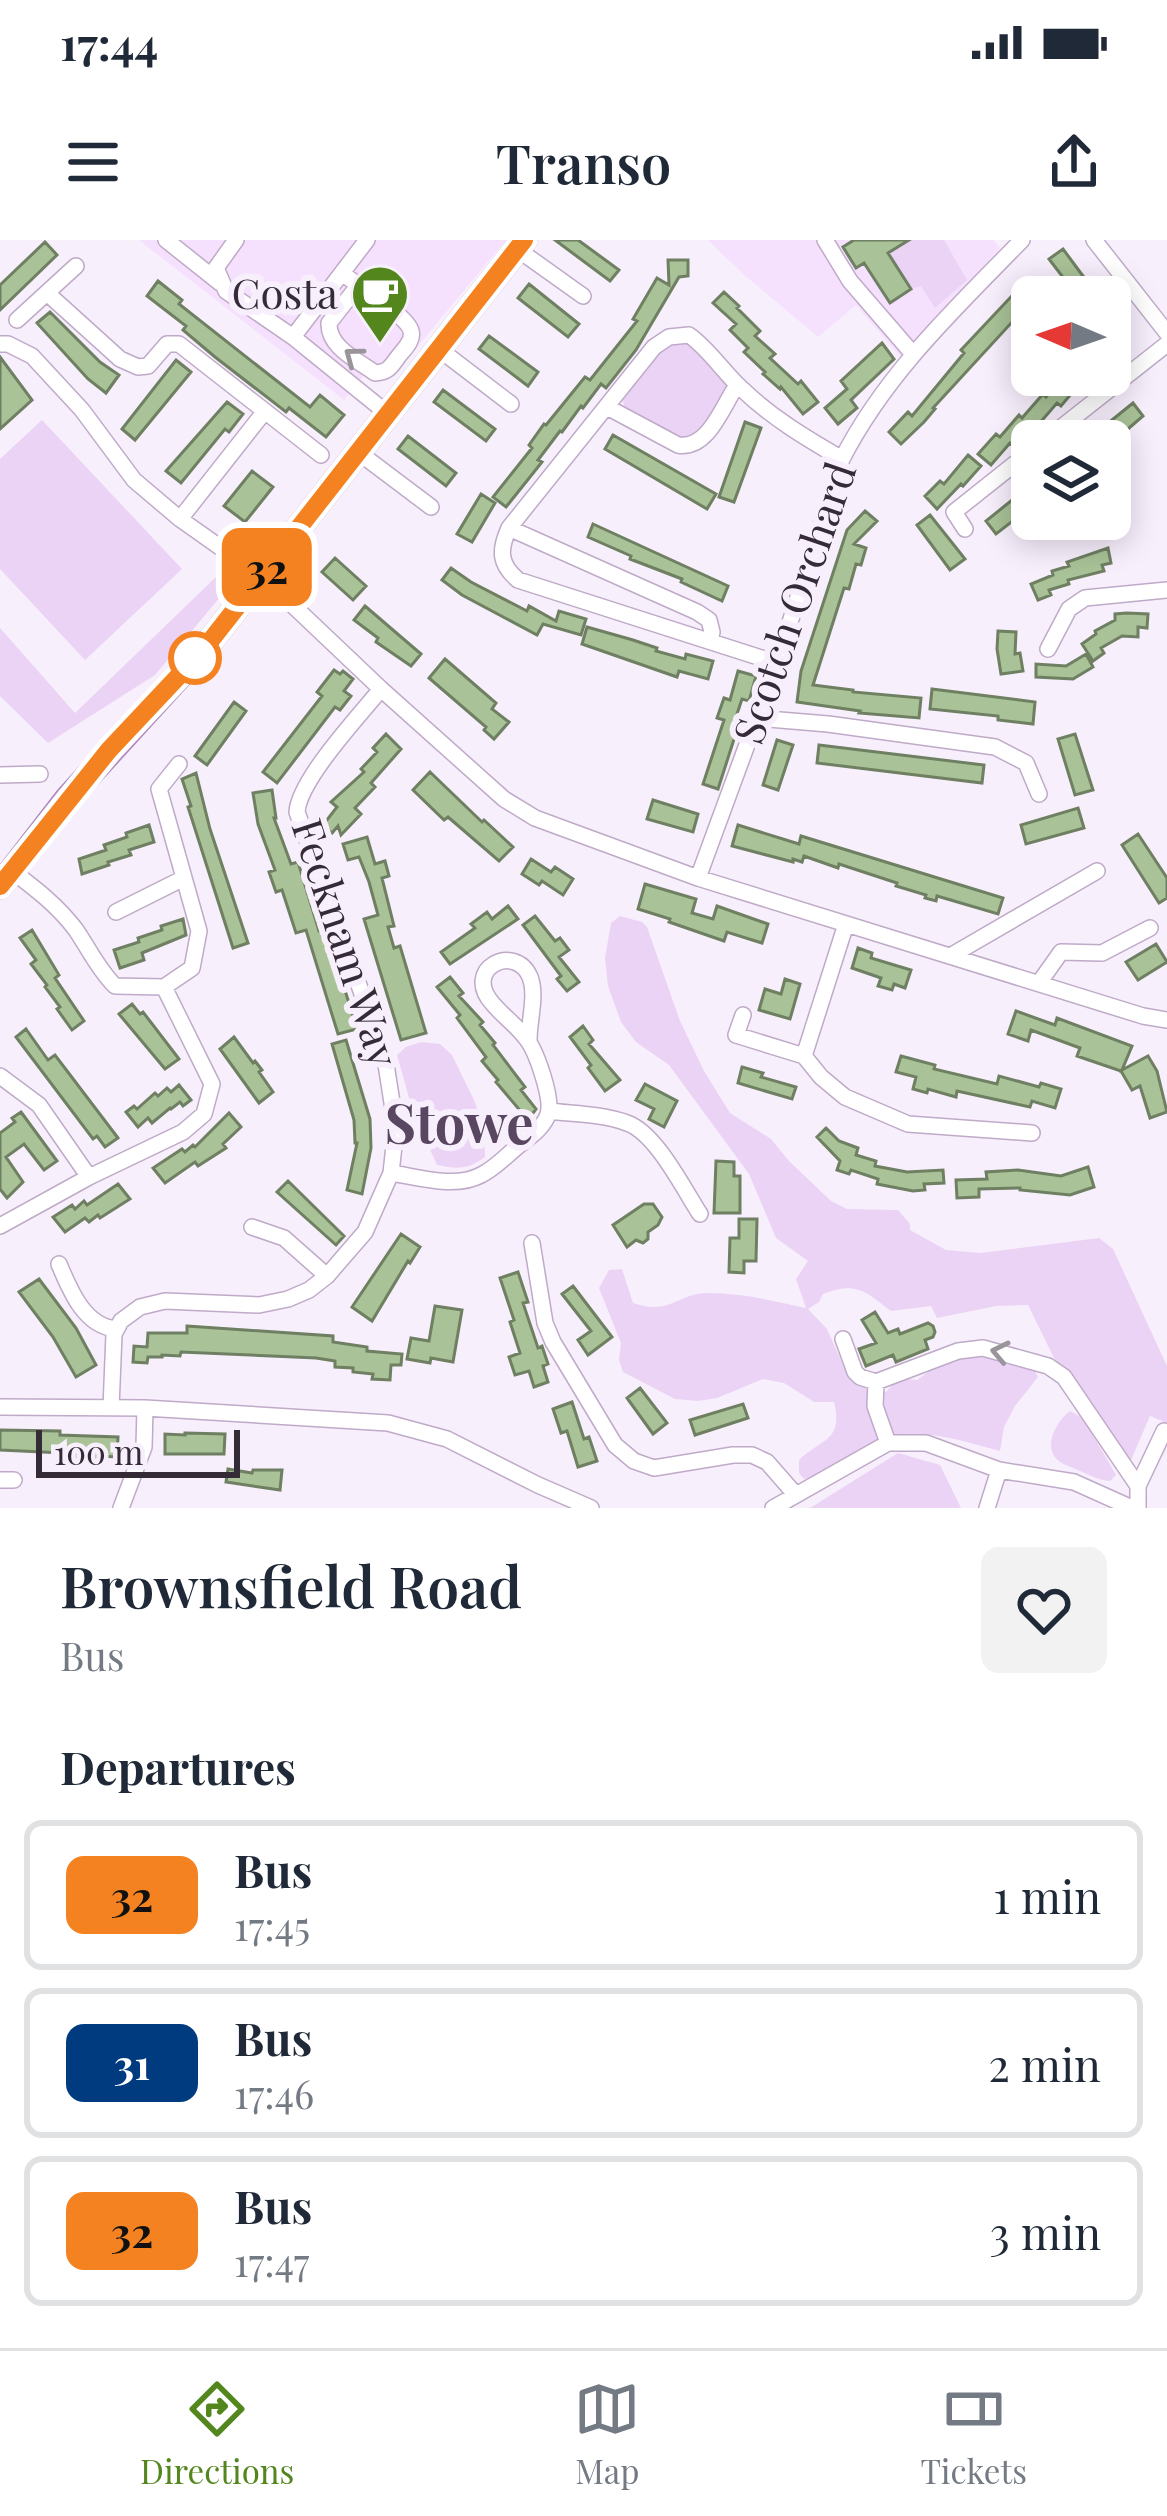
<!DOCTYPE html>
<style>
body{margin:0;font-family:"Playfair Display",serif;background:#f2f2f3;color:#1f2937;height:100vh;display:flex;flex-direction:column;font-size:45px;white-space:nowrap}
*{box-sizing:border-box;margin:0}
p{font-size:39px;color:#747a83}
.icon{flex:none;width:66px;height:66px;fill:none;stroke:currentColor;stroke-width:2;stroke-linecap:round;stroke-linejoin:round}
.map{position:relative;height:1268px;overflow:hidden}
.panel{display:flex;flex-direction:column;background:#fff;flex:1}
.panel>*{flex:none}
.badge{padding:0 24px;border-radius:18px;font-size:42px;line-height:78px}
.needle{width:78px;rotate:272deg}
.tools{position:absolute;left:1011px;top:36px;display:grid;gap:24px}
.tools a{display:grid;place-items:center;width:120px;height:120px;border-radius:18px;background:#fff;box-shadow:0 6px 30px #0003;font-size:60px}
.scale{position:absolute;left:36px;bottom:30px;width:204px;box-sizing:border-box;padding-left:12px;border:6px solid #342b37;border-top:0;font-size:33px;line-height:42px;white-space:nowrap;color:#342b37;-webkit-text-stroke:9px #f8effc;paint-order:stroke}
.map>.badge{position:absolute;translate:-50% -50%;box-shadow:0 0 0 6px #fff}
h2{padding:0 60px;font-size:45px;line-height:108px}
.round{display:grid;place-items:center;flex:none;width:126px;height:126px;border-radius:18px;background:#f2f2f3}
.summary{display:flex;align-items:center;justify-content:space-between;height:204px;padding:0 60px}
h1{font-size:57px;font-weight:600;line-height:90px}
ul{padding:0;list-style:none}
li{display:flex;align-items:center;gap:36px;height:150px;margin:0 24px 18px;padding:0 36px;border:6px solid #e0e1e3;border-radius:18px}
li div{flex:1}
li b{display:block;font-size:45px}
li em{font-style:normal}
li .badge{min-width:132px;font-weight:700;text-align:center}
.status{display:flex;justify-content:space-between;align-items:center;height:84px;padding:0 60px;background:#fff;direction:ltr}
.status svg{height:33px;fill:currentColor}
header{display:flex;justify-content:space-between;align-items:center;height:156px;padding:0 60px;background:#fff;font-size:54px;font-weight:600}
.tab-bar{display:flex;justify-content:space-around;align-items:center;height:168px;border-top:3px solid #e0e1e3;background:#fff;font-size:33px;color:#747a83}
.tab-bar a{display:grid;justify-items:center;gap:6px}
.tab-bar .current{color:#53871e}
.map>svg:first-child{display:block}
</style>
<div class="status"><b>17:44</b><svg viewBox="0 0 49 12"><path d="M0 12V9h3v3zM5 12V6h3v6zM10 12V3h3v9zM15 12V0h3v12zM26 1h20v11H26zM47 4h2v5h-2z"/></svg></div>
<header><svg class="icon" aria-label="menu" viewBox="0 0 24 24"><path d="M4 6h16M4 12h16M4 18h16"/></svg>Transo<svg class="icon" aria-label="share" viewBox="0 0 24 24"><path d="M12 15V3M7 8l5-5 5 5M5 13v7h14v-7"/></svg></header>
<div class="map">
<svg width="1167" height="1268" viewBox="0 0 1167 1268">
<rect width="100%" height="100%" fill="#f8effc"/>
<path fill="#f5e0fe" d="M139,0H506L393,136L378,139L364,135L344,160Z
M708,0H993L1000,8L901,117L856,65L818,97L742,33Z"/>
<path fill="#ebd3f5" d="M909,0H944L967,40L935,68L921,46L911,49L884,7Z
M684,101L699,107L730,145L700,196L680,200L626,172L622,159C640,133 650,107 684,101Z
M42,180L182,329L85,420L0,329V219Z
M218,335L236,338L155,435L48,503L0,456V388L75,473Z
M620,676L642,682L647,687L680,781L704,831L730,873L771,899L789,921L831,961L847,969L898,970L910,984V990L946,1010L981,1013L1099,998L1113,1009L1167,1126V1183L1150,1176L1131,1220L1054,1118L1028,1065L996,1066L937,1078L931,1066L891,1071C865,1051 856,1041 823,1054L819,1062L808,1069L827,1089L847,1134L856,1141L877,1146L886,1152L898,1138L917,1140L939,1124L981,1113L1033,1127L1038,1137L1015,1166L1004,1187L1000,1211C960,1201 910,1182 870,1204C847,1217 831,1234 804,1239L799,1233V1220C821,1199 844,1201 834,1162H814L784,1143L763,1139L717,1158L698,1161L675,1159L623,1132L619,1120L621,1103L599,1048L609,1030L622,1029L633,1063C671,1076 677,1053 708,1053C742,1053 774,1061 806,1068L796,1039L808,1021L776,998L749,934L669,825L636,802L621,782L608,746L605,718L611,683Z
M421,802L440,804L452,815L474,860L484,888L485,917C468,930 457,929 437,925L413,872L397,815L406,807Z
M1070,1171L1083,1178L1116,1235L1110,1241C1098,1240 1091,1236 1080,1231C1072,1227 1059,1224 1054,1216C1045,1201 1058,1180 1070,1171Z
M898,1213L940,1225L961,1268H810Z"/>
<path fill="#a9c297" stroke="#6e7f62" stroke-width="3" d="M555,0H578L619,30L610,41Z
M854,0H909L888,13L911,49L890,63L864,23L856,28L843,7Z
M45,2L57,15L0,70V45Z
M1063,9L1080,32L1099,57H1078L1049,19Z
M668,20H688V36L679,37L636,110L606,148L601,144L583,168L581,166L562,192L560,191L538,220L542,222L506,267L493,257L532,208L529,205L544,184L546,185L585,137L590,140L637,81L633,79L657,38L669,45Z
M158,41L182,60L179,64L310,167L320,155L344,175L326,197L289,168L286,172L215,117L183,90L186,86L147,56Z
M1024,43L1037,55L933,168L935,169L924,182L901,204L889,192L908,172L912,176L964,113L961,110Z
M529,44L579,84L568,97L518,58Z
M724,52L739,66L737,68L760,91L755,96L775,114L770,118L798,144L801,141L818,162L803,174L781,147L780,149L763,134L765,132L744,112L748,108L730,90L736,84L713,63Z
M50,72L100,122L119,135L106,153L88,139L37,83Z
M489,96L538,132L528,146L479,109Z
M882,103L894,119L851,160L857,168L838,184L825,168L847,149L841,141Z
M0,117L32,160L0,189Z
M176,120L191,132L135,200L122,189Z
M1065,135H1087L1061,166L1057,163L1038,185L1034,182L1014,206L1010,203L991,225L978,214L996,194L1000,197L1019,175L1022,178L1043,154L1046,157Z
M443,150L495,189L486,201L434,162Z
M227,162L243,174L229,192L225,189L181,243L166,231Z
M1133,163L1143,176L1121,195L1111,201H1086Z
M745,182L761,188L734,262L719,257Z
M613,195L716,254L707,269L605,209Z
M408,196L456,233L446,246L398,209Z
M968,215L981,226L963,246L961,244L937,269L925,256L940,241L944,244Z
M252,231L273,247L245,282L224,266Z
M1032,244V266L996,294L986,281Z
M481,254L495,263L472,302L457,294Z
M865,271L877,281L854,304L866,308L861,325L856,324L849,349L844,348L813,445L853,450V452L921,458L919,478L859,473L860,471L797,462L801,431L847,290Z
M930,275L965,319L950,330L917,285Z
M593,284L728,346L722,361L681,342L682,339L630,319L631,316L588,297Z
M1108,308L1111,323L1102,325L1104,331L1068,340L1069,344L1049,350L1051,355L1038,360L1031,344L1053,335L1052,331L1069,326L1067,322Z
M335,318L366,346L353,360L322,332Z
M451,328L471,342L527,371L529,366L556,381L559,371L586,379L581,395L543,384L537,395L462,355L442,340Z
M365,366L421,414L411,426L376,402L378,398L354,380Z
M1127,373L1148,374L1147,388L1138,387V397L1122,396L1101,408L1104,413L1093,421L1082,404L1096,394L1095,391L1115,380V374Z
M587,387L633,400L657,408L656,411L685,419L686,414L713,421L708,439L679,431L677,437L582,404Z
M998,391L1016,392L1015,414L1020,413L1023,431L1001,434L997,409Z
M1086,414L1093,427L1073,439L1036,437V424L1066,426Z
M445,419L496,463L492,469L509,482L494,499L484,490L486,487L429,438Z
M334,430L340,434L343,431L353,439L344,451L351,456L340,470L335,467L277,543L263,532L322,456L317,452Z
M738,431L756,436L749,461L742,459L732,489L737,490L718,549L703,544L724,480L717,478L724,458L730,460Z
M932,449L1035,462L1033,484L998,480V476L930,469Z
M234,462L246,471L207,525L195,516Z
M386,494L401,509L371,543L375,547L355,568L361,574L341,595L338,586L332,593L323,585L337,567L331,562L364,532L361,529L377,512L373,508Z
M1075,494L1093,550L1075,555L1058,499Z
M777,500L793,505L778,550L763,545Z
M819,505L984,525L982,543L817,523Z
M430,532L482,582L484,580L513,607L499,621L448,577L444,580L413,550Z
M196,533L210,589L248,703L233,708L188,567L191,566L182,539Z
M272,550L276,578H274L291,624L298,622L319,691L326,689L357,789L338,794L306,690L296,693L282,650L276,652L269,632L275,630L258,584L253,553Z
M653,560L698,574L693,592L647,579Z
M1078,568L1084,588L1026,604L1021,585Z
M149,585L154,602L129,610L131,615L108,622L109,625L82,634L79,619L106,610L104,605L127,597L126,593Z
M738,585L799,604L801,596L1003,658L998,674L937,656L936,661L925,658L926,655L896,646L897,643L839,624L838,628L804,616L802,622L793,619V622L732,606Z
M1138,594L1167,638V658L1159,663L1122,605Z
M367,597L375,624L385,621L389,636L382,638L394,686L388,687L394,708L400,706L426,793L401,800L364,679L378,675L369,642L359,617L348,620L343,604Z
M531,619L551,632L555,627L573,639L563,655L542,641L539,645L522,634Z
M645,644L696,659L692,673L713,679L717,666L768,684L762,703L727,692L724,701L669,682L670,679L638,669Z
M508,666L518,679L450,724L441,712L475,688L471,684L487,672L492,679Z
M535,676L555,701L560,698L569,710L559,717L579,742L567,751L557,739L561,736L523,685Z
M183,679L186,695L142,713L144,720L120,728L114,710L139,702L138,698L162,690L161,686Z
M32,690L59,735L55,738L84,781L72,790L57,769L60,767L45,747L47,745L31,724L36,720L20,698Z
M1156,704L1167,722L1138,740L1126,722Z
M858,708L872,713L871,718L911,730L905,748L894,744L892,750L878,746L881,738L852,728Z
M450,737L463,753L459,756L483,782L480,785L495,803L493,805L525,847L521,850L536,869L528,880L496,842L498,840L482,821L486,817L457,778L460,775L437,747Z
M785,739L800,744L790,779L759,770L765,749L781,754Z
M132,764L140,774L143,772L179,819L165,829L119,774Z
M1016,771L1055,785L1057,778L1132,806L1122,830L1148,816L1157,831L1167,872L1150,878L1140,846L1132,850L1121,831L1077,816L1080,808L1031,790L1028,801L1008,794Z
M583,786L593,800L589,804L620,840L605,851L588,828L591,825L570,797Z
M26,789L48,820L55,815L118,898L105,907L97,896L93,899L16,797Z
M234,797L253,823L255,821L262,830L259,832L273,852L259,863L220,809Z
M346,800L370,879L371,908L362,954L347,950L357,903H355L354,880L332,804Z
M901,816L935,825L934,829L997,844L999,836L1039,847L1041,843L1061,849L1055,868L1032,861L1030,867L957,851L956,857L928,849L927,853L913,849L916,837L896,832Z
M742,827L763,833L761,837L796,847L792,859L738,843Z
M645,844L677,861L664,887L649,879L654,869L636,860Z
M179,845L191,860L183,866L180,862L171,869L170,868L152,883L148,878L138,887L126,872L134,866L137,869L155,853L158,856L167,848L171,852Z
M21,872L57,921L44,930L24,904L6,917L23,942L7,958L0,949V893L15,882L12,878Z
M229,873L241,887L223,904L226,908L198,926L195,922L165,943L153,928L182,909L185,912L193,905L195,907Z
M826,888L839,901L858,908L856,915L876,921L875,926L907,932L943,930L944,943L924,944L925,950L913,951L877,944L878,939L851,930L849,934L837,930L840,921L817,897Z
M716,921L734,922V936H740V973H714Z
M1088,927L1094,947L1070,955L1020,950V948L979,949V957L957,958L956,940L987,939L986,932L1018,930L1061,936Z
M288,941L344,996L336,1005L277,952Z
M118,944L130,959L100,978L98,975L89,982L85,978L65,992L53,977L72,965L75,969L84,961L87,965Z
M644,964H653L662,977L658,985L648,992V999L643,1003L636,1000L627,1007L613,985Z
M739,979H757L756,1021H744V1033L729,1032L730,998H739Z
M401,994L420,1007L410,1023L408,1021L372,1081L352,1067Z
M518,1032L528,1062L523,1063L538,1108L542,1106L548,1124L543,1126L548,1142L534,1147L529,1131L515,1135L509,1117L520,1113L510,1082L514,1080L500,1038Z
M39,1039L76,1088L96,1125L76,1137L53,1097L19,1052Z
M573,1046L612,1097L588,1115L578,1100L591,1091L562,1054Z
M435,1066L462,1070L453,1122L431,1118L430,1123L407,1119L411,1098L429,1101Z
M875,1072L888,1093L898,1089L900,1094L928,1083L933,1086L935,1092L933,1097L925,1100L928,1109L896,1122L893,1115L866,1126L859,1109L876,1103L862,1080Z
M187,1086L333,1096V1102L367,1107V1111L402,1114L401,1125H391L390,1140L372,1139L373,1134L353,1132V1128L335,1127V1121L316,1118L181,1112L180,1116L162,1115V1117H148L147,1123L133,1122L134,1106L147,1107L148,1093H187Z
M640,1148L667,1183L653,1194L627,1158Z
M572,1162L584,1199L589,1197L597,1221L578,1227L567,1191L561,1193L553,1169Z
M743,1164L748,1178L695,1195L690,1180Z
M0,1190L60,1191V1195L118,1197L117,1217L97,1216V1224L82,1223L63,1222V1213L0,1210Z
M185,1193L225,1194L224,1214H165V1194L185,1195Z
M228,1229L252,1233L253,1230H282L280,1250L226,1242Z"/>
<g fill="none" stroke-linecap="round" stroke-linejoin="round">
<defs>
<path id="minor" d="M166,0L220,43
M236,0L216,28L226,51L293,97L388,174
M825,0L850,41L913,114
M1094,0L1167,93
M517,9L583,56
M342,33C355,44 408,76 411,91C414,101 403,110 398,117C390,128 388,132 375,133C357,120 328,107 329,83L358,46
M47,53L120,119L138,127L148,126L167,104H179L321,215
M17,80L76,26
M293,97L367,0
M0,104H8L32,116L82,170L134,240L180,279L238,320L284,357L381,449L504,559L535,578L698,638L1143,776L1167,780
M439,109L511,164
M607,167L678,205C708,210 722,167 737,145
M1044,201L1167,104
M358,212L431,267
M180,279L265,171
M509,288L697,372L709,380L712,392L710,401
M965,289L954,272L1032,210
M1048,409L1069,369L1085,358L1167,350
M777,423L518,340C499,324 499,310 509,288L654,107L669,97L689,95C710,110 723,132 742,149C772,178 806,198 842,219
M757,478L828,484L995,507L1026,523L1039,554
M0,535L40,534
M698,638L777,423L842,219C886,133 956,68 1022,0
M116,672L184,638
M846,684L804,816L821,837L845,857L908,884L1032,893
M952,715L1097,631
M1039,743L1061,712L1102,713L1150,688
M164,747L192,728L199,691L159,549L179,524
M743,775L736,795L804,816
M0,836L39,865L89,937
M549,871C574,874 604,874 627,883C656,893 683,948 700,974
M391,933C418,937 455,949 481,935C494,929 506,916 517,907C528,898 544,888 548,874C553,859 536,809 525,797C516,785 503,776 493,764C461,729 515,702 530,737C537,755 529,780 529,800
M0,986L89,937L183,892L204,874L212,844L164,747L115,746C98,729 89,709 76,690C58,666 36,649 12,631
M252,987L284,998L327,1036
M532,1003L545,1083L553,1102L615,1205L634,1221L654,1228L733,1215H752L767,1222L795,1254
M59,1024C70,1050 84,1086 116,1089
M843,1099L855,1132L860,1137L876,1142L958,1111L983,1108L1048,1126L1064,1137L1138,1246V1268
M876,1142L875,1166L888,1203
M0,1167L145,1168L388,1183L447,1199L538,1245L591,1268
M111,1168L114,1094L121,1081L140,1067L165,1061L259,1065L288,1059L309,1050L327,1036L365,992L391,933L396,888L385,818L297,572C299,540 359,476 381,449
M0,1240H14
M1138,1246L1164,1191
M121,1268L144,1207L145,1168
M773,1268L888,1203H926L999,1230L1074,1242L1132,1268
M987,1268L999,1230"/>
<path id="highway" d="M0,646L68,558L204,409L524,0"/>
</defs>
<use href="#minor" stroke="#bfaac8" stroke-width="18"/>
<use href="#highway" stroke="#aa89b8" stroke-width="27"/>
<use href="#minor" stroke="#fff" stroke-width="15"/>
<use href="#highway" stroke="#e9bbfd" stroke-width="24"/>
</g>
<defs><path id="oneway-chevron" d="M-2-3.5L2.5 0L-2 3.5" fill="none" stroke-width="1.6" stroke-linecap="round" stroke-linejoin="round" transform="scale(3)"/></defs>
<g stroke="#9a959b">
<use href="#oneway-chevron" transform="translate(353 116) rotate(-143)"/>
<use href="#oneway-chevron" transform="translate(1000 1112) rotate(-168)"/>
</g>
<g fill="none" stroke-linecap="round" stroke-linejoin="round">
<defs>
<path id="line" d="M0,646L109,510L204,409L524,0"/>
</defs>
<use href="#line" stroke="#fff" stroke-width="27"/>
<use href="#line" stroke="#f58220" stroke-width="18"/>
</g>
<defs>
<symbol id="cafe-pin" viewBox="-11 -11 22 30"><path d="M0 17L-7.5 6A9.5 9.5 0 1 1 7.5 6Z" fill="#53871e" stroke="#f8effc"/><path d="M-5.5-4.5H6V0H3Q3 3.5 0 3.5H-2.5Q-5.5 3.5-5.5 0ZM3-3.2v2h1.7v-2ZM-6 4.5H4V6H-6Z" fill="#fff"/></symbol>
</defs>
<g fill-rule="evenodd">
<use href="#cafe-pin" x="347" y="21" width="66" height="90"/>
</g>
<circle fill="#fff" stroke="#f58220" stroke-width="6" cx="195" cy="418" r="24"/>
<g text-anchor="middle" stroke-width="12" stroke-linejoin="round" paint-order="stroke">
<g font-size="42" fill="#342b37" stroke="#f8effc" text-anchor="end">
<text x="338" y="69">Costa</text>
</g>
<g font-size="42" fill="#342b37" stroke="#f8effc">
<text transform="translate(795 363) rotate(-71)" y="15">Scotch Orchard</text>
<text transform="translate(345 703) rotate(72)" y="15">Fecknam Way</text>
</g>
<g font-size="54" font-weight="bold" fill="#594761" stroke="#f8effc">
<text x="459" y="904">Stowe</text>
</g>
</g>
</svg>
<div class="tools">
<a><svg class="needle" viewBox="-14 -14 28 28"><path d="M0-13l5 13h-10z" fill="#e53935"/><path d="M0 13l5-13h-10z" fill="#747a83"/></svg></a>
<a><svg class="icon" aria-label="layers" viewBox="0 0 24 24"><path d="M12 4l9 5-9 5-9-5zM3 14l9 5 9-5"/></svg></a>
</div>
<div class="scale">100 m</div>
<b class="badge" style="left:267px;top:327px;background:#f58220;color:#111">32</b>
</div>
<section class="panel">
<div class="summary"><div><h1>Brownsfield Road</h1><p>Bus</p></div><a class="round"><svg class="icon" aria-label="heart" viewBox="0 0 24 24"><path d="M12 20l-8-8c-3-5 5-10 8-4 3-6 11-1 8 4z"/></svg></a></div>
<h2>Departures</h2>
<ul>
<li><span class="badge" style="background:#f58220;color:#111">32</span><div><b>Bus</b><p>17:45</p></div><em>1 min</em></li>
<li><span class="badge" style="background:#003b80;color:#fff">31</span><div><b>Bus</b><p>17:46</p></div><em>2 min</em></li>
<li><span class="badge" style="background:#f58220;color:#111">32</span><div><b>Bus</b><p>17:47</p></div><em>3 min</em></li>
</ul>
</section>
<nav class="tab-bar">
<a class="current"><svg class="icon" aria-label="directions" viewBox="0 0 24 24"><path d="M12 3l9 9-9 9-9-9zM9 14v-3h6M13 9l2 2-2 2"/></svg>Directions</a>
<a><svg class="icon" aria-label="map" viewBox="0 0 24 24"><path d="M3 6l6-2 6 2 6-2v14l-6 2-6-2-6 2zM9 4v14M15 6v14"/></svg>Map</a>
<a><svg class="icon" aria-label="tickets" viewBox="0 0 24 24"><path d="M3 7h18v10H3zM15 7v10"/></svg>Tickets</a>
</nav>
